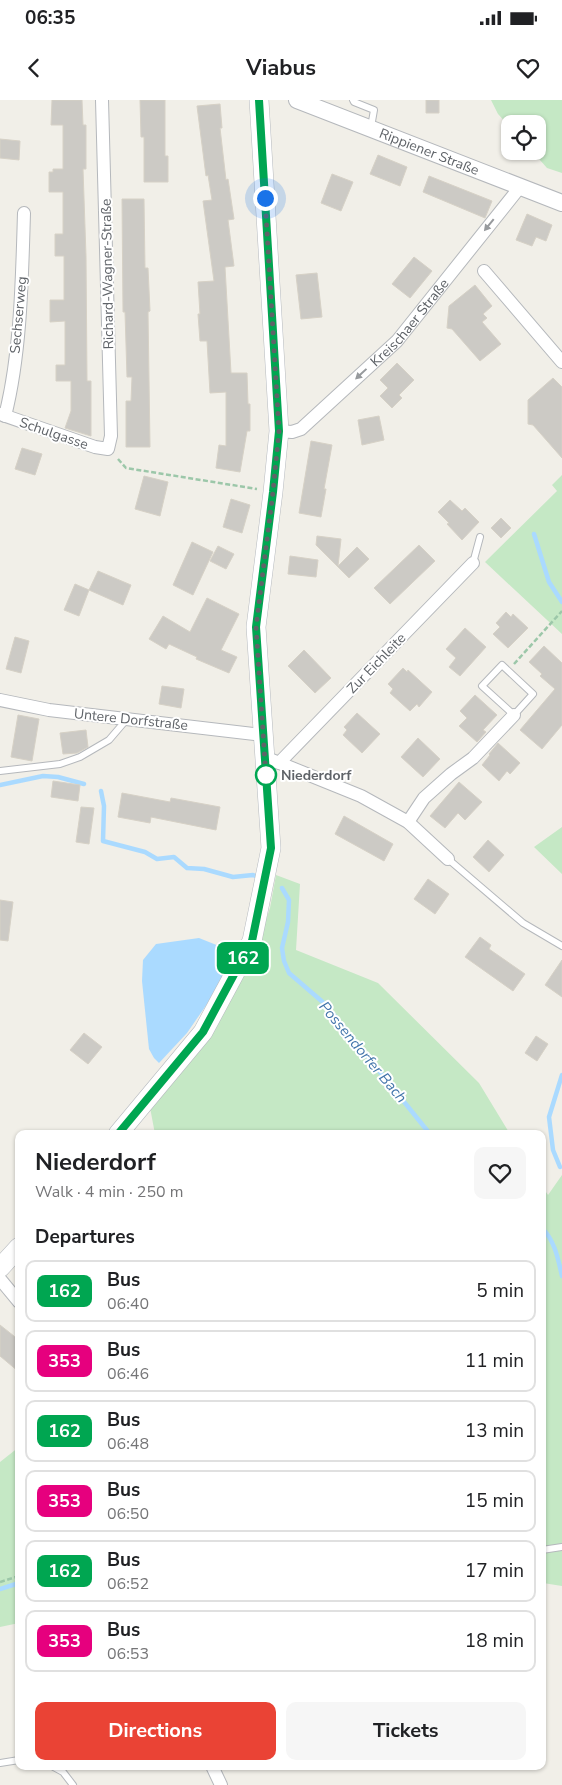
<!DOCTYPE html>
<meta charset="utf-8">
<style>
body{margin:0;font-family:"Nunito Sans",sans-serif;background:#f6f6f6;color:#202124;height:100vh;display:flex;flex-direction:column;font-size:19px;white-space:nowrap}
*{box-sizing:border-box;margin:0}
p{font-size:16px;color:#757577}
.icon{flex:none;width:28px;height:28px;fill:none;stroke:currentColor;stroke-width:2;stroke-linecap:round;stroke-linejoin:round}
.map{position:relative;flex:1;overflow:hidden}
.side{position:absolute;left:15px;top:1030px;width:531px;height:640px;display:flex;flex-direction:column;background:#fff;border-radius:10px;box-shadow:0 1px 4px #0004}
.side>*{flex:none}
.badge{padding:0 10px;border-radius:8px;font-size:18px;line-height:32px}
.tools{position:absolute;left:501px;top:15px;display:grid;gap:10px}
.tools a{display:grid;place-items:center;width:45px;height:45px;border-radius:10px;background:#fff;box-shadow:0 1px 4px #0004;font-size:25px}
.you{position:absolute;width:25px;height:25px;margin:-12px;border:4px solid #fff;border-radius:50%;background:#1a73e8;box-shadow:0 0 0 8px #1a73e833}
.map>.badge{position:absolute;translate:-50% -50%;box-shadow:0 0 0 2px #fff}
h2{padding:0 20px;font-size:19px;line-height:45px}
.round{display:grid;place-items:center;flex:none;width:52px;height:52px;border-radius:10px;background:#f6f6f6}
.summary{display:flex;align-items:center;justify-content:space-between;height:85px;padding:0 20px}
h1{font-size:24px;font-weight:700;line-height:38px}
.cta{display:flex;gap:10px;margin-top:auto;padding:10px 20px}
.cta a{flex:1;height:58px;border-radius:10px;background:#ea4335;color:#fff;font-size:20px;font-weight:700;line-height:58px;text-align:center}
.cta a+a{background:#f6f6f6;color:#202124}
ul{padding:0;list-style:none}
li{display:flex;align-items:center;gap:15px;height:62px;margin:0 10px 8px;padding:0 10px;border:2px solid #e0e0e0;border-radius:10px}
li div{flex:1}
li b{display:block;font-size:19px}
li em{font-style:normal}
li .badge{min-width:55px;font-weight:700;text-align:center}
.status{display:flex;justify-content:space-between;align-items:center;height:35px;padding:0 25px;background:#fff;direction:ltr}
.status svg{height:14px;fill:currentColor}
header{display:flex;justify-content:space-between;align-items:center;height:65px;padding:0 20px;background:#fff;font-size:22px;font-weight:700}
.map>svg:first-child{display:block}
</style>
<div class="status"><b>06:35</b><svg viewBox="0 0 49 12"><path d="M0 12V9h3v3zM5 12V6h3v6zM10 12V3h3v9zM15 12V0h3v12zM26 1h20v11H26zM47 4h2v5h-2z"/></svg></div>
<header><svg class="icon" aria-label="back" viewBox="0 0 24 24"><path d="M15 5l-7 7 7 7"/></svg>Viabus<svg class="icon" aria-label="heart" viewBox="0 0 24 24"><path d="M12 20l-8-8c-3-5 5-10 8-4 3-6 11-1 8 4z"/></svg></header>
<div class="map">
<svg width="562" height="1685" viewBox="0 0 562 1685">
<rect width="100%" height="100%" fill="#f1efe8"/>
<path fill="#c5e8c5" d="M491,0H562V73L547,68L532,51H538V24H510V27L498,14Z
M562,375V534L485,462L557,391L552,385Z
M562,727V774L534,747Z
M276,775L300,784L296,850L378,883L479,983L510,1034H155L148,997L257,846L270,808Z
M562,1075V1486L543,1483L542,1086L548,1095Z
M19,1347V1523L0,1527V1362Z"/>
<path fill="#aadaff" d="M199,838L219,846L233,857L207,904L187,933L159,963L154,958L149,949L142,881L143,860L156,844Z"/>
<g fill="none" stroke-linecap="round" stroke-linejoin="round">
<path stroke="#aadaff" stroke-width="4.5" d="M534,434L549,482L562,502
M0,685L43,676L58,677L84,684
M101,691L104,706L103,741L145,752L157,759L174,757L187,768L204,769L233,777L253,775L258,777
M282,788L289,800L288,822L282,848L284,861L289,873L325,904L430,1034
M560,1067L553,1050L549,1017L562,975
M542,1128C555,1141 558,1159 562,1176
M0,1489L19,1483"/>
</g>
<path fill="#cccac5" stroke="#d6d1c6" d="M52,0H82L83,25H86V69H83L86,156L87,281H91V336L65,328L71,311V281H56V265H65V221L50,222V200H64V156H55V134H63V92H49V72H53V69H63V25H51Z
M140,0H165V56H168V82H144V37H141Z
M426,0H439V13H426Z
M220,4L222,28H220L226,80L228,79L234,119L228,120L234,166L225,167L231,273H247L248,304H250V331H247L240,372L216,368L219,345L226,346V292L210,293L207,241H200L198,214H200L198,182L214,181L203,101L212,100L208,75L206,76L197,6Z
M0,39L20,41L19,60L0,58Z
M378,55L407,67L400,86L370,74Z
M332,74L353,82L341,111L321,103Z
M429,76L492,101L485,118L423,92Z
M122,99H144L145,168H148L150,211L148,212L150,347H126V301H131L132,277H127L125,212H123Z
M527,114L552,125L546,141L536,137L532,146L516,140Z
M414,157L432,171L410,198L392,184Z
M317,173L322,217L301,219L296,175Z
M475,185L492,206L483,214L487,218L482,222L501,244L480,261L452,229L447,228L449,206Z
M397,263L414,280L399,295L402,298L392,308L380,296L388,288L380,280Z
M553,278L562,287V358L533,325L528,324V300Z
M379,316L384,340L362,345L358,320Z
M311,341L332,345L324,389H326L321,417L299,413Z
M22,348L42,354L35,375L15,369Z
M144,376L168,382L160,416L135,409Z
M231,399L250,405L242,433L223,427Z
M450,400L462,411L465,408L479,422L462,440L447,424L449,423L438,412Z
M501,418L511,428L501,438L491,428Z
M317,436L341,439L338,466L357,447L369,459L349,478L316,445Z
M192,442L213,452L193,495L173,485Z
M419,445L435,461L390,504L374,488Z
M218,446L234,454L226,469L210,461Z
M290,456L318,460L316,477L288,474Z
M98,471L131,485L123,505L89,490Z
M75,484L89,490L79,516L64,510Z
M207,498L239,514L221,550L237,557L229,573L196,559L197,557L169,544L166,549L149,539L163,516L190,532Z
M506,512L511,517L513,514L528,528L508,548L493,534L500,527L496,523Z
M465,528L486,547L460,576L449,567L456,558L446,549Z
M15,537L29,541L21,573L6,569Z
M544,546L562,563V625L542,649L520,630L555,589L540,576L542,574L529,562Z
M304,550L331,578L315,593L288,566Z
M403,568L407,572L408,570L432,592L419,607L417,604L410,611L390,593L393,589L388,584Z
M162,586L184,589L181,608L159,604Z
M475,595L497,615L483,630L486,632L477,642L459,626L467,618L460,611Z
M357,613L380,634L362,653L343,635L347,630L344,627Z
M18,615L39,619L32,661L11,657Z
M86,630L88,647L77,653L63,654L60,633Z
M418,638L440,659L423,677L401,657Z
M498,643L520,663L510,674L507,671L499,681L482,665L490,655L489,654Z
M53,681L80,685L78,701L51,697Z
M459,682L482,702L465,720L458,713L445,728L430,716Z
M122,693L170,702L171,698L220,707L216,730L151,717L150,723L118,717Z
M81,707L94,708L89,744L76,742Z
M344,716L393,744L384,761L335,734Z
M488,740L504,755L489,772L473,757Z
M428,779L449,794L435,814L414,799Z
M0,800L13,802L8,841L0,840Z
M480,837L491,845L489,849L525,874L513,891L465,857Z
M562,860V897L545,885Z
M84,933L102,947L88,964L70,950Z
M536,936L548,944L537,961L525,953Z
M0,1225L19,1240V1272L0,1256Z"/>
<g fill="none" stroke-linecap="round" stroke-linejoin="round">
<defs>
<path id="service" d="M353,0L354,2L374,10L371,27
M473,463L480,437
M502,565L533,594L514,615L482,586Z
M0,671L60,664L80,657L109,640L127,619
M448,759L523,823L562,846
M542,1450L562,1447
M0,1663L19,1660
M52,1666L63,1672L73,1685"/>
<g id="minor">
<path d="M484,171L562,262"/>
<path d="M0,314L95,347L108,349L111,336L102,0"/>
<path d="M5,316C21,253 22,178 24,113"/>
<path id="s1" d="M279,331L292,332L301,329L397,241L520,87"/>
<path d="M0,600L49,610L263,635"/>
<path d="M272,660L361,696L408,722L448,759"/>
<path d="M279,663L473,463"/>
<path d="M408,722L424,698L451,674L473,658L514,615"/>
<path d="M0,1179L19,1202"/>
<path d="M212,1666L221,1685"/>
</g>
<g id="tertiary">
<path id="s2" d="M297,0L562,103"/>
</g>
<path id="secondary" d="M118,1034L203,932L252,841L271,748L256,527L273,392L279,331L259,0
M0,1168L19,1147"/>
</defs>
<use href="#service" stroke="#b5b8bc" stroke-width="8"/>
<use href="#minor" stroke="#b5b8bc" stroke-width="14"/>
<use href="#tertiary" stroke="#b5b8bc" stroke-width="18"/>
<use href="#secondary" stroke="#b6babf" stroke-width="20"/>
<path stroke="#9cc7a9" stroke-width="2.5" stroke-dasharray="5 2.5" stroke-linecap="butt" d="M118,359L126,368L257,389
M514,564L562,511
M0,1482L19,1476"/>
<use href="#service" stroke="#fff" stroke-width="6"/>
<use href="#minor" stroke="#fff" stroke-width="12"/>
<use href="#tertiary" stroke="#fff" stroke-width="16"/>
<use href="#secondary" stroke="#fff" stroke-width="19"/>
</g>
<defs><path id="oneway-solid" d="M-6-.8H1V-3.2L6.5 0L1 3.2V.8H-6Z" transform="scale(1.25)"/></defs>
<g fill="#979a9d">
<use href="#oneway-solid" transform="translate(489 125) rotate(129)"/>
<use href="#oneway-solid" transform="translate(361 274) rotate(137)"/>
</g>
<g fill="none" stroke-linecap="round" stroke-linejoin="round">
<defs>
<path id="line" d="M118,1034L203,932L252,841L271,748L256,527L273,392L279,331L259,0"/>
</defs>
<use href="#line" stroke="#fff" stroke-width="11"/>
<use href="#line" stroke="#00a651" stroke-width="8"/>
<path stroke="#5f6368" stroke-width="5" stroke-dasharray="0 9" d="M265,98L279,331L273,392L256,527L266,677V675"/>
</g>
<circle fill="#fff" stroke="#00a651" stroke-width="2.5" cx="266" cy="675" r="10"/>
<g text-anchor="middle" stroke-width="4" stroke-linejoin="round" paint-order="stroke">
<g font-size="14" fill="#5f6368" stroke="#fff">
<text dy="5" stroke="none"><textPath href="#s2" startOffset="142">Rippiener Straße</textPath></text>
<text transform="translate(107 174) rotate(-91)" y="5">Richard-Wagner-Straße</text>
<text transform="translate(18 215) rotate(-85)" y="5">Sechserweg</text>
<text dy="5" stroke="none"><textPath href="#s1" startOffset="175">Kreischaer Straße</textPath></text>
<text transform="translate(54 333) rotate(19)" y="5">Schulgasse</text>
<text transform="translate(376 563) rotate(-46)" y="5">Zur Eichleite</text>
<text transform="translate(131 619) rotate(6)" y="5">Untere Dorfstraße</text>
</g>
<g font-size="14" font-weight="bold" fill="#5f6368" stroke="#fff" text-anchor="start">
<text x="281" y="680">Niederdorf</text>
</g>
<g font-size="15" font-style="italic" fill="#4174aa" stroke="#fff">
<text transform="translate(363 952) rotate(50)" y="5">Possendorfer Bach</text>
</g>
</g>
</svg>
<div class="tools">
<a><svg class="icon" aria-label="locate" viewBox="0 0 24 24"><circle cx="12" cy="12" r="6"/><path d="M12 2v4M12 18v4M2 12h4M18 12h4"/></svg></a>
</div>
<div class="you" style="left:265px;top:98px"></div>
<b class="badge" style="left:243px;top:858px;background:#00a651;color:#fff">162</b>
<section class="side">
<div class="summary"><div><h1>Niederdorf</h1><p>Walk · 4 min · 250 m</p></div><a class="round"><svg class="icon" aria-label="heart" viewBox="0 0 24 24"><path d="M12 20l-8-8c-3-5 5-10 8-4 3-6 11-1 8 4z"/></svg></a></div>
<h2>Departures</h2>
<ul>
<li><span class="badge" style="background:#00a651;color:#fff">162</span><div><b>Bus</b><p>06:40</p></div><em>5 min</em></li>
<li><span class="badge" style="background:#e6007e;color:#fff">353</span><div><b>Bus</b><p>06:46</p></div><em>11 min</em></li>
<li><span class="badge" style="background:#00a651;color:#fff">162</span><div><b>Bus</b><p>06:48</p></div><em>13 min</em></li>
<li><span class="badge" style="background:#e6007e;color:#fff">353</span><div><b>Bus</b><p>06:50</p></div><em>15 min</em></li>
<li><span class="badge" style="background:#00a651;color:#fff">162</span><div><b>Bus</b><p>06:52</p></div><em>17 min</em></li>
<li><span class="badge" style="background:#e6007e;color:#fff">353</span><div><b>Bus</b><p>06:53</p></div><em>18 min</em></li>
</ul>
<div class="cta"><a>Directions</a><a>Tickets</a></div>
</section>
</div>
